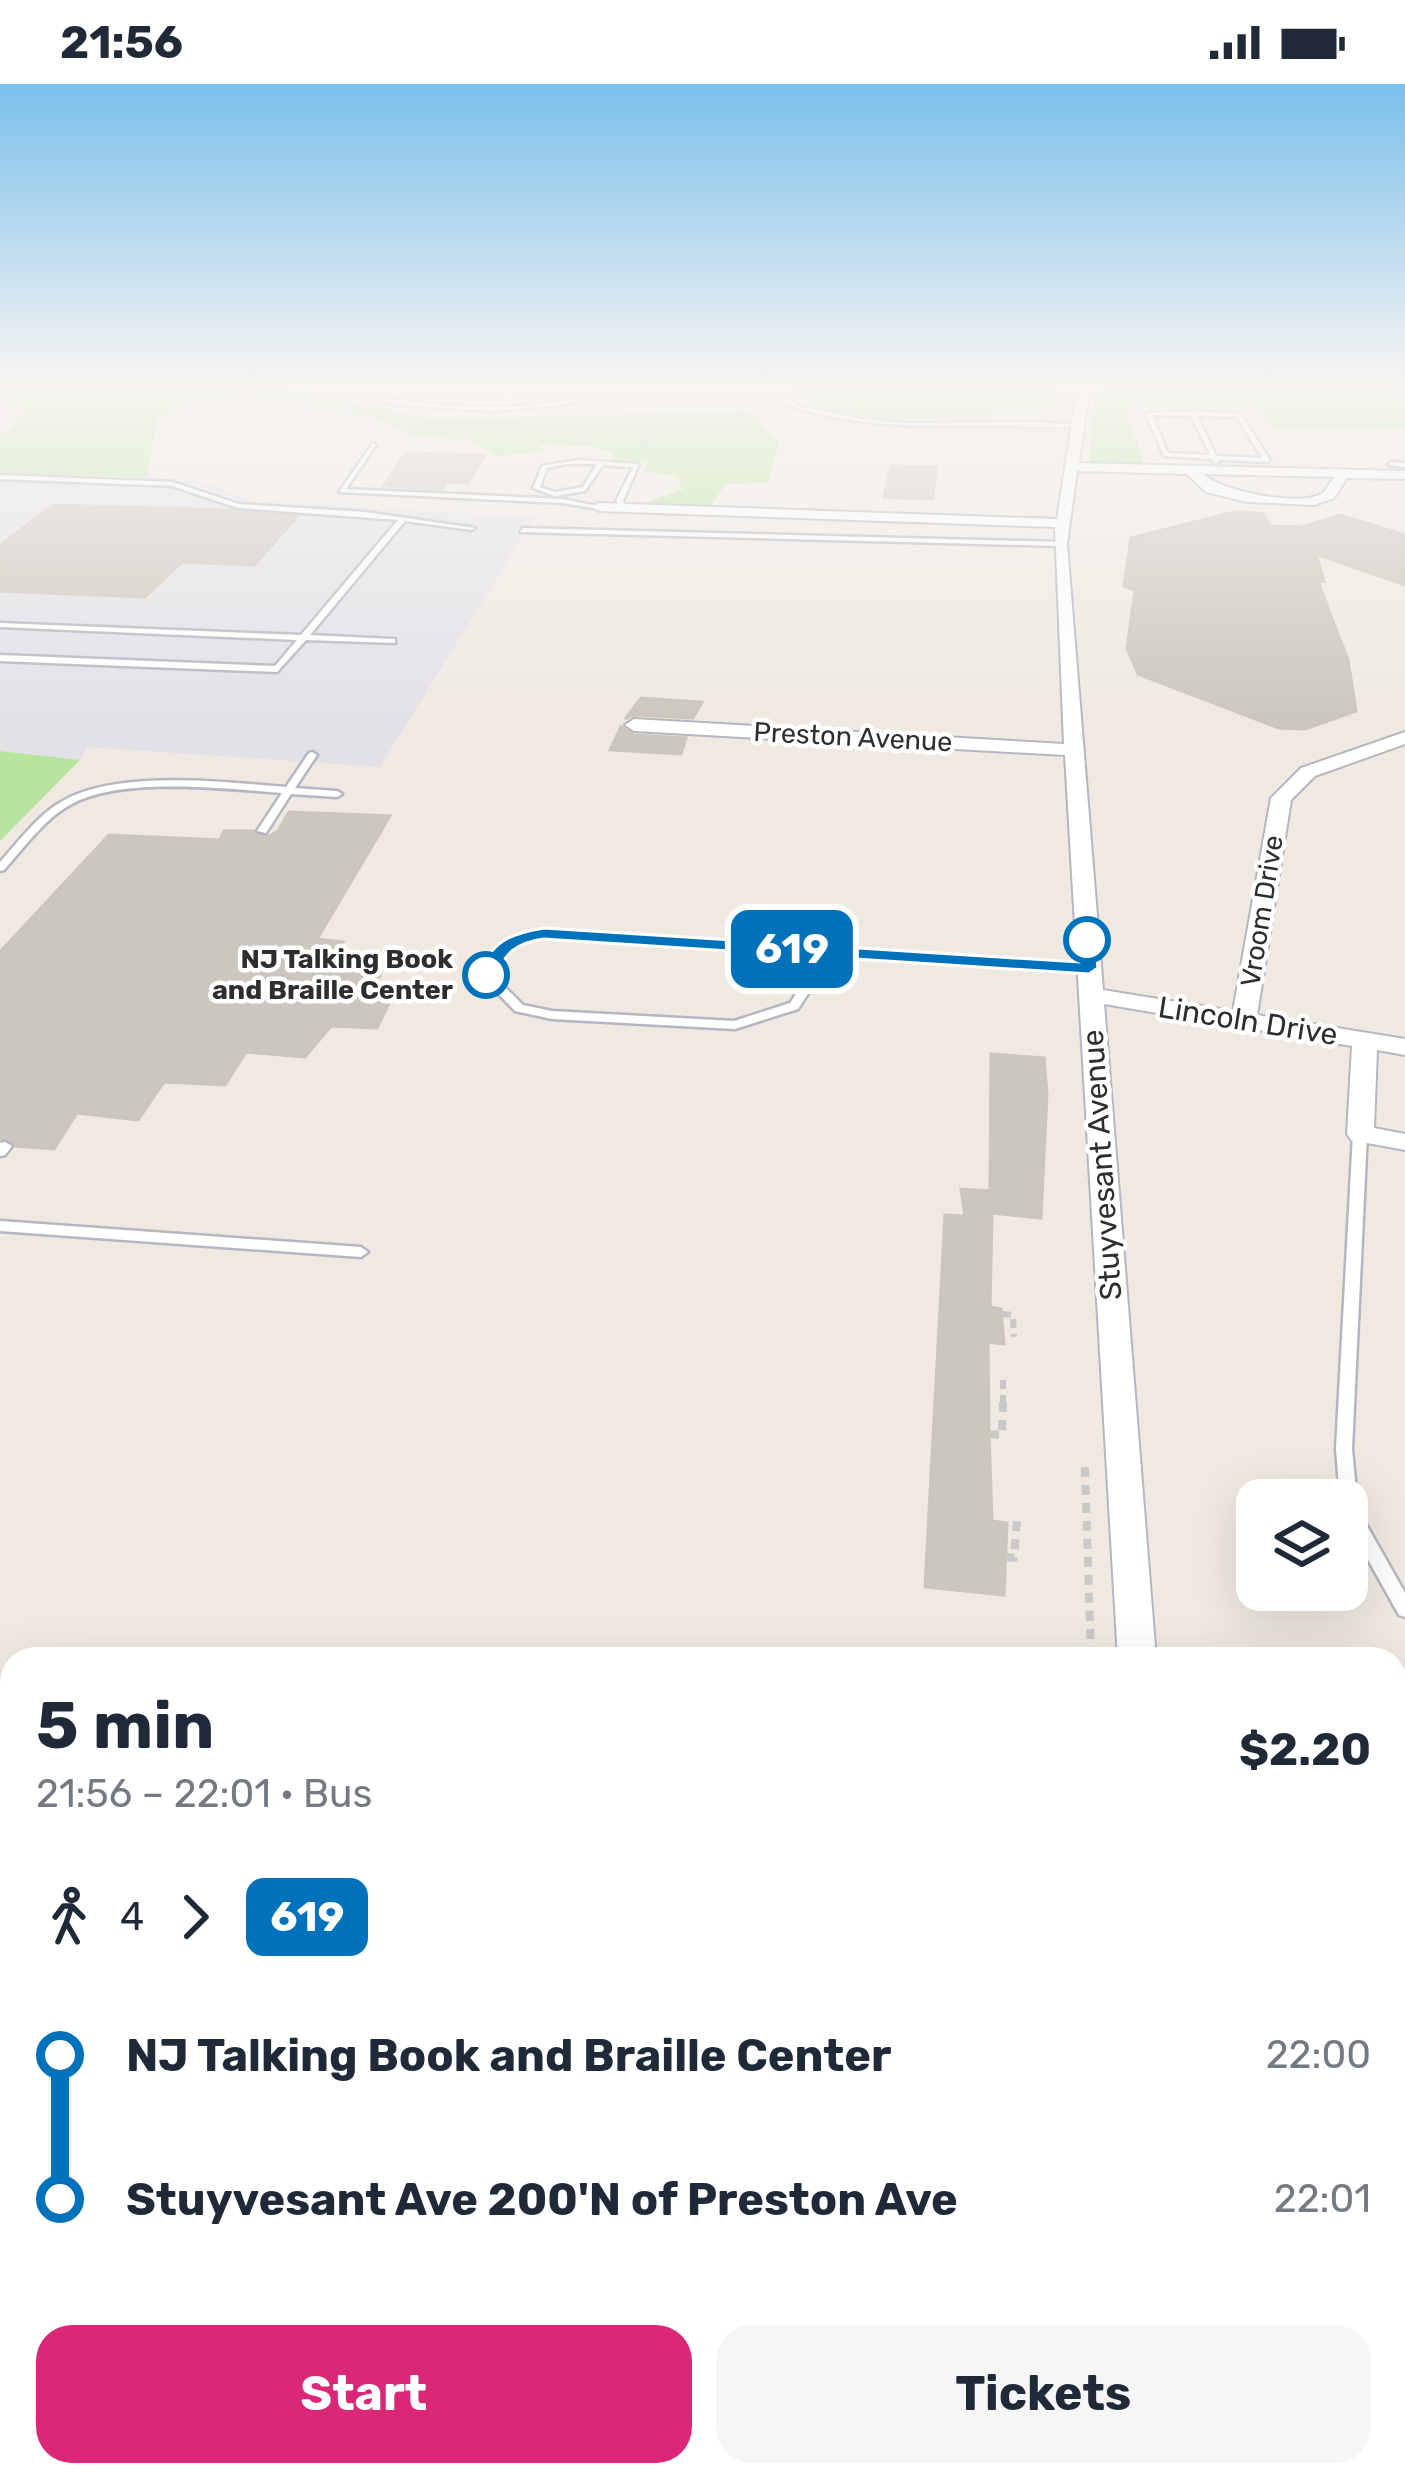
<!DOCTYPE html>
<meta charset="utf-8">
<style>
body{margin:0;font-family:Rubik,sans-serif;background:#f6f6f7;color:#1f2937;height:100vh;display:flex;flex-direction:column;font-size:45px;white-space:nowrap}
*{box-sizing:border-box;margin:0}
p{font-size:39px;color:#747a83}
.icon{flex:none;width:66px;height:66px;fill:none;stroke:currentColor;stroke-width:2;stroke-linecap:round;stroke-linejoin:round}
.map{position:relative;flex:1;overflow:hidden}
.panel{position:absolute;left:0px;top:1563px;width:1407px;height:840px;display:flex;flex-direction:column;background:#fff;border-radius:36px 36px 0 0;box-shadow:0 12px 48px #0002}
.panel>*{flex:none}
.badge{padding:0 24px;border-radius:18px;font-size:42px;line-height:78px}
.tools{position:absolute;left:1236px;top:1395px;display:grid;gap:24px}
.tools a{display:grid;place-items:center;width:132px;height:132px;border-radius:24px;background:#fff;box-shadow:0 12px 48px #0002;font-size:60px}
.map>.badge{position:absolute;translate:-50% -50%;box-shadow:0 0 0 6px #fff}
.legs{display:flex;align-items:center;gap:18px;height:132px;padding:0 36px;font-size:39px}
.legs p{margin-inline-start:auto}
.head{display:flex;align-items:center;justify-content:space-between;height:204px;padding:0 36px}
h1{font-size:66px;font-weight:700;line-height:90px}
.button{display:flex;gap:24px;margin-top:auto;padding:24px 36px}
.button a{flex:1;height:138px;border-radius:36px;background:#db2777;color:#fff;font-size:48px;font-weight:700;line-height:138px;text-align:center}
.button a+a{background:#f6f6f7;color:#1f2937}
ul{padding:0 36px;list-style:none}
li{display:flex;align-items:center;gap:42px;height:144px;font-size:45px}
li i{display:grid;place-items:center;width:18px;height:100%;margin:0 15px;background:currentColor}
li i::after{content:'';width:30px;height:30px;margin:-15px;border:9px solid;border-radius:50%;background:#fff}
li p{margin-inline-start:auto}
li:first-child i{background:linear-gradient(#0000 50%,currentColor 0)}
li:last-child i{background:linear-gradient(currentColor 50%,#0000 0)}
.status{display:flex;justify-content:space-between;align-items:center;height:84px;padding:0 60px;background:#fff;direction:ltr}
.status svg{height:33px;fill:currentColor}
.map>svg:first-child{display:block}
</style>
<div class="status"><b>21:56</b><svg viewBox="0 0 49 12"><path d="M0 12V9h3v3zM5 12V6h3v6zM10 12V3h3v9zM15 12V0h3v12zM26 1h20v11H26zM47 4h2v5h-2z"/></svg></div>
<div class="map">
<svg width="1405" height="2403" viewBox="0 0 1405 2403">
<rect width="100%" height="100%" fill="#efe9e1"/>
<path fill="#e3e1e8" d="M0,389L194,395L254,417L535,433L380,683L88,663L80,676L0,667Z"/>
<path fill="#b6e59e" d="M0,300H267L437,336L749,326L779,358L768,399L725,400L711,422L639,421L682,406L678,392L643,387L648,378L613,375L611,368L589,362L536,360L545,368L498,372L474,357L414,351L377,335L254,313L201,317L157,334L147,393L0,389V350L8,348L24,328L0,319Z
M795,300H1026L1061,302L1055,326L890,337L814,324L792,303Z
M1145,300H1405V344L1273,346L1258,325L1125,323L1145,383L1089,381L1094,305Z
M0,667L80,676L0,757Z
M0,1921L12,1922V2212L0,2210Z
M138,2391H332L351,2403H138Z
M374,2391H920V2403H385Z"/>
<path fill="#cbc7bf" stroke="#cbc5ba" stroke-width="3" d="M406,369L485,371L468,399H446L442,405L384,402Z
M891,382L936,383L933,415L884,413Z
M53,421L230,426L297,433L254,481L182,478L145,513L0,507V462Z
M1238,427L1263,430L1270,442L1301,443L1341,431L1405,451V501L1316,470L1324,497L1318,498L1348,576L1356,627L1305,645L1279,644L1138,590L1127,564L1135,506L1124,502L1131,454Z
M641,614L702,618L693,634L634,631L625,635Z
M621,643L634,651L686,654L681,670L610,666Z
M289,728L390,732L317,855L343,858L334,873L359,874L352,890L380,892L371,906L394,909L377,944L331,942L305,973L246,968L225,1001L164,998L138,1036L77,1029L54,1065L16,1062L0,1054V868L109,751L220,756L224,747H253L268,753L278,747Z
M991,970L1044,974L1047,1010L1041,1134L992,1129L990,1223L1001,1225L1004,1260L988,1258L989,1350L992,1437L1007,1439L1004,1511L925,1503L945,1131L965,1132L961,1105L990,1107Z"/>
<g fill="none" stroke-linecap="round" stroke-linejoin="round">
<defs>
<path id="lane" d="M286,300H301C374,313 448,327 522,322C575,318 626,300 679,300L559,321L491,327L404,321Z
M737,300H745L787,319L768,300H775L797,322L861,335L904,339L1035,338L1080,341C1057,345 1029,342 1005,342C913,343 820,345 737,300Z
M1193,327L1241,330L1270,376L1267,378L1218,376L1219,378L1216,380L1211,375L1164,372L1145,329ZM1152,331L1191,332L1210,371L1168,369ZM1197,332L1237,333L1262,374L1216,372Z
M373,359L376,361L346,405L562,415L602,423L599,425L562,419L339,408Z
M578,376L639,380L623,417L627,425H623L616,417L633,383L603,381L585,407L555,412L533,404L542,382ZM566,380H597L583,403L555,408L540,403L547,384Z
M1391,378L1405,379V383L1389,381Z
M0,391L173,398L239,420L365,428L475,444L471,446L405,437L310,551L392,555H395V559L306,556L277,588L0,577V571L275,582L297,556L0,543V539L301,551L398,436L238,424L172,402L0,395Z
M523,444L1060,458L1064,460L1060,462L520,448Z
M312,668L317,671L295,704L337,707L342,710L337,713L291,710L266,749L257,747L282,709C225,705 121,692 70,721C44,735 24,764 4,786L0,787V778C19,757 37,732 61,718C114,685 225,698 286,703L309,669Z
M545,846L1089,880L1095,884L1089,888L816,870L813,902L798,925L735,945L552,935L515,927L480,891C495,862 513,851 545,846ZM545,852L805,869L801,902L790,919L734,937L552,927L523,921L492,890C504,867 519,857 545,852Z
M1360,1046L1367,1050L1352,1365L1358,1426L1405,1509V1533L1399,1531L1347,1438V1416H1340L1336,1365L1353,1050Z
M5,1058L12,1062L5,1071L0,1072V1059Z
M0,1137L361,1163L368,1168L361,1173L0,1147Z"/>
<path id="street" d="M1078,300H1090L1079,379L1405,387V395L1347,394L1334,414L1314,421L1247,418L1206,408L1187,390L1077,387L1067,460L1103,906L1233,927L1271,714L1301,684L1405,648V660L1315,692L1291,716L1257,931L1405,955V971L1377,966L1374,1044L1405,1050V1066L1351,1056L1347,1050L1352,962L1104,920L1156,1575H1118L1065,671L634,647L625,641L634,635L1064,660L1055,443L599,427L592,423L599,419L1057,435ZM1203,390L1334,393C1332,396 1325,407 1323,409C1301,424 1221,407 1203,390Z
M0,1833L12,1834V1876L0,1875Z
M1167,2391H1221L1222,2403H1168Z"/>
</defs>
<use href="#lane" stroke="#b4b7c1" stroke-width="5"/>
<use href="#street" stroke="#b4b7c1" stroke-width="4"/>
<path stroke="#c9c9c9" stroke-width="3" stroke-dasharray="4.5 3" stroke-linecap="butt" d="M641,326L654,342L645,367"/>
<path stroke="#c9c9c9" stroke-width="6" stroke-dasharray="9 6" stroke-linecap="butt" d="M1002,1230L1013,1231L1014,1253
M1003,1320V1295"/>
<path stroke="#c9c9c9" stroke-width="8" stroke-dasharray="10 8" stroke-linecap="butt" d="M989,1350L1002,1351L1003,1317
M1085,1383L1091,1575
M1005,1473L1014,1474L1017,1437"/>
<path stroke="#c9c9c9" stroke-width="9" stroke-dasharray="15 9" stroke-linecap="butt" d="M1128,2391L1129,2403"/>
<use href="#lane" fill="#fff" fill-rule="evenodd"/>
<use href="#street" fill="#fff" fill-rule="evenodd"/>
</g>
<linearGradient id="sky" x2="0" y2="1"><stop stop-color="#7abfeb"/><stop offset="0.47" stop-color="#f8f5f2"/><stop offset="1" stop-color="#f8f5f2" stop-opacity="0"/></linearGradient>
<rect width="1405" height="637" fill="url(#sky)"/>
<path fill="#0072bc" stroke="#fff" stroke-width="3" d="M544,844L1079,878L1078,856L1087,851L1095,856L1098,884L1089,890L544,855C514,859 507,869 492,895H479L477,891C493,857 508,850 544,844Z"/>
<g fill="#fff" stroke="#0072bc" stroke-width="6">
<circle cx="1087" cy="856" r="21"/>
<circle cx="486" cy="891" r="21"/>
</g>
<g text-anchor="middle" stroke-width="9" stroke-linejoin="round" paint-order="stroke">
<g font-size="27" fill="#2e2e2e" stroke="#fff">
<text transform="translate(853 653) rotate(3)" y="9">Preston Avenue</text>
<text transform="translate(1262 827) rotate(-81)" y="9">Vroom Drive</text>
</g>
<g font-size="27" font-weight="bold" fill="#2e2e2e" stroke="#fff" text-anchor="end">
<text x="453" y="884">NJ Talking Book<tspan x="453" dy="31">and Braille Center</tspan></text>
</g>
<g font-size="30" fill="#2e2e2e" stroke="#fff">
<text transform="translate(1248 937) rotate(9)" y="10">Lincoln Drive</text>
<text transform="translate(1102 1081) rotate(-94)" y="10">Stuyvesant Avenue</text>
</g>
</g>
</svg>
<div class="tools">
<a><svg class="icon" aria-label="layers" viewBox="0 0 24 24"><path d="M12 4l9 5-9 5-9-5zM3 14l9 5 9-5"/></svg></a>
</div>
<b class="badge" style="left:792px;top:865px;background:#0072bc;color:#fff">619</b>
<section class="panel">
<div class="head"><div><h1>5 min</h1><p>21:56 – 22:01 · Bus</p></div><b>$2.20</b></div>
<div class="legs"><svg class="icon" aria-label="walk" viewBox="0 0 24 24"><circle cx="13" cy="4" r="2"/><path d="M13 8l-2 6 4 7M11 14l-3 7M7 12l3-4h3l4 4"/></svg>4<svg class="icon" aria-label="forward" viewBox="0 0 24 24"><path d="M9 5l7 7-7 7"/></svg><b class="badge" style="background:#0072bc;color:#fff">619</b></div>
<ul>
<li><i style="color:#0072bc"></i><b>NJ Talking Book and Braille Center</b><p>22:00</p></li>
<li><i style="color:#0072bc"></i><b>Stuyvesant Ave 200'N of Preston Ave</b><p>22:01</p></li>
</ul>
<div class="button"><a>Start</a><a>Tickets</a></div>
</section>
</div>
